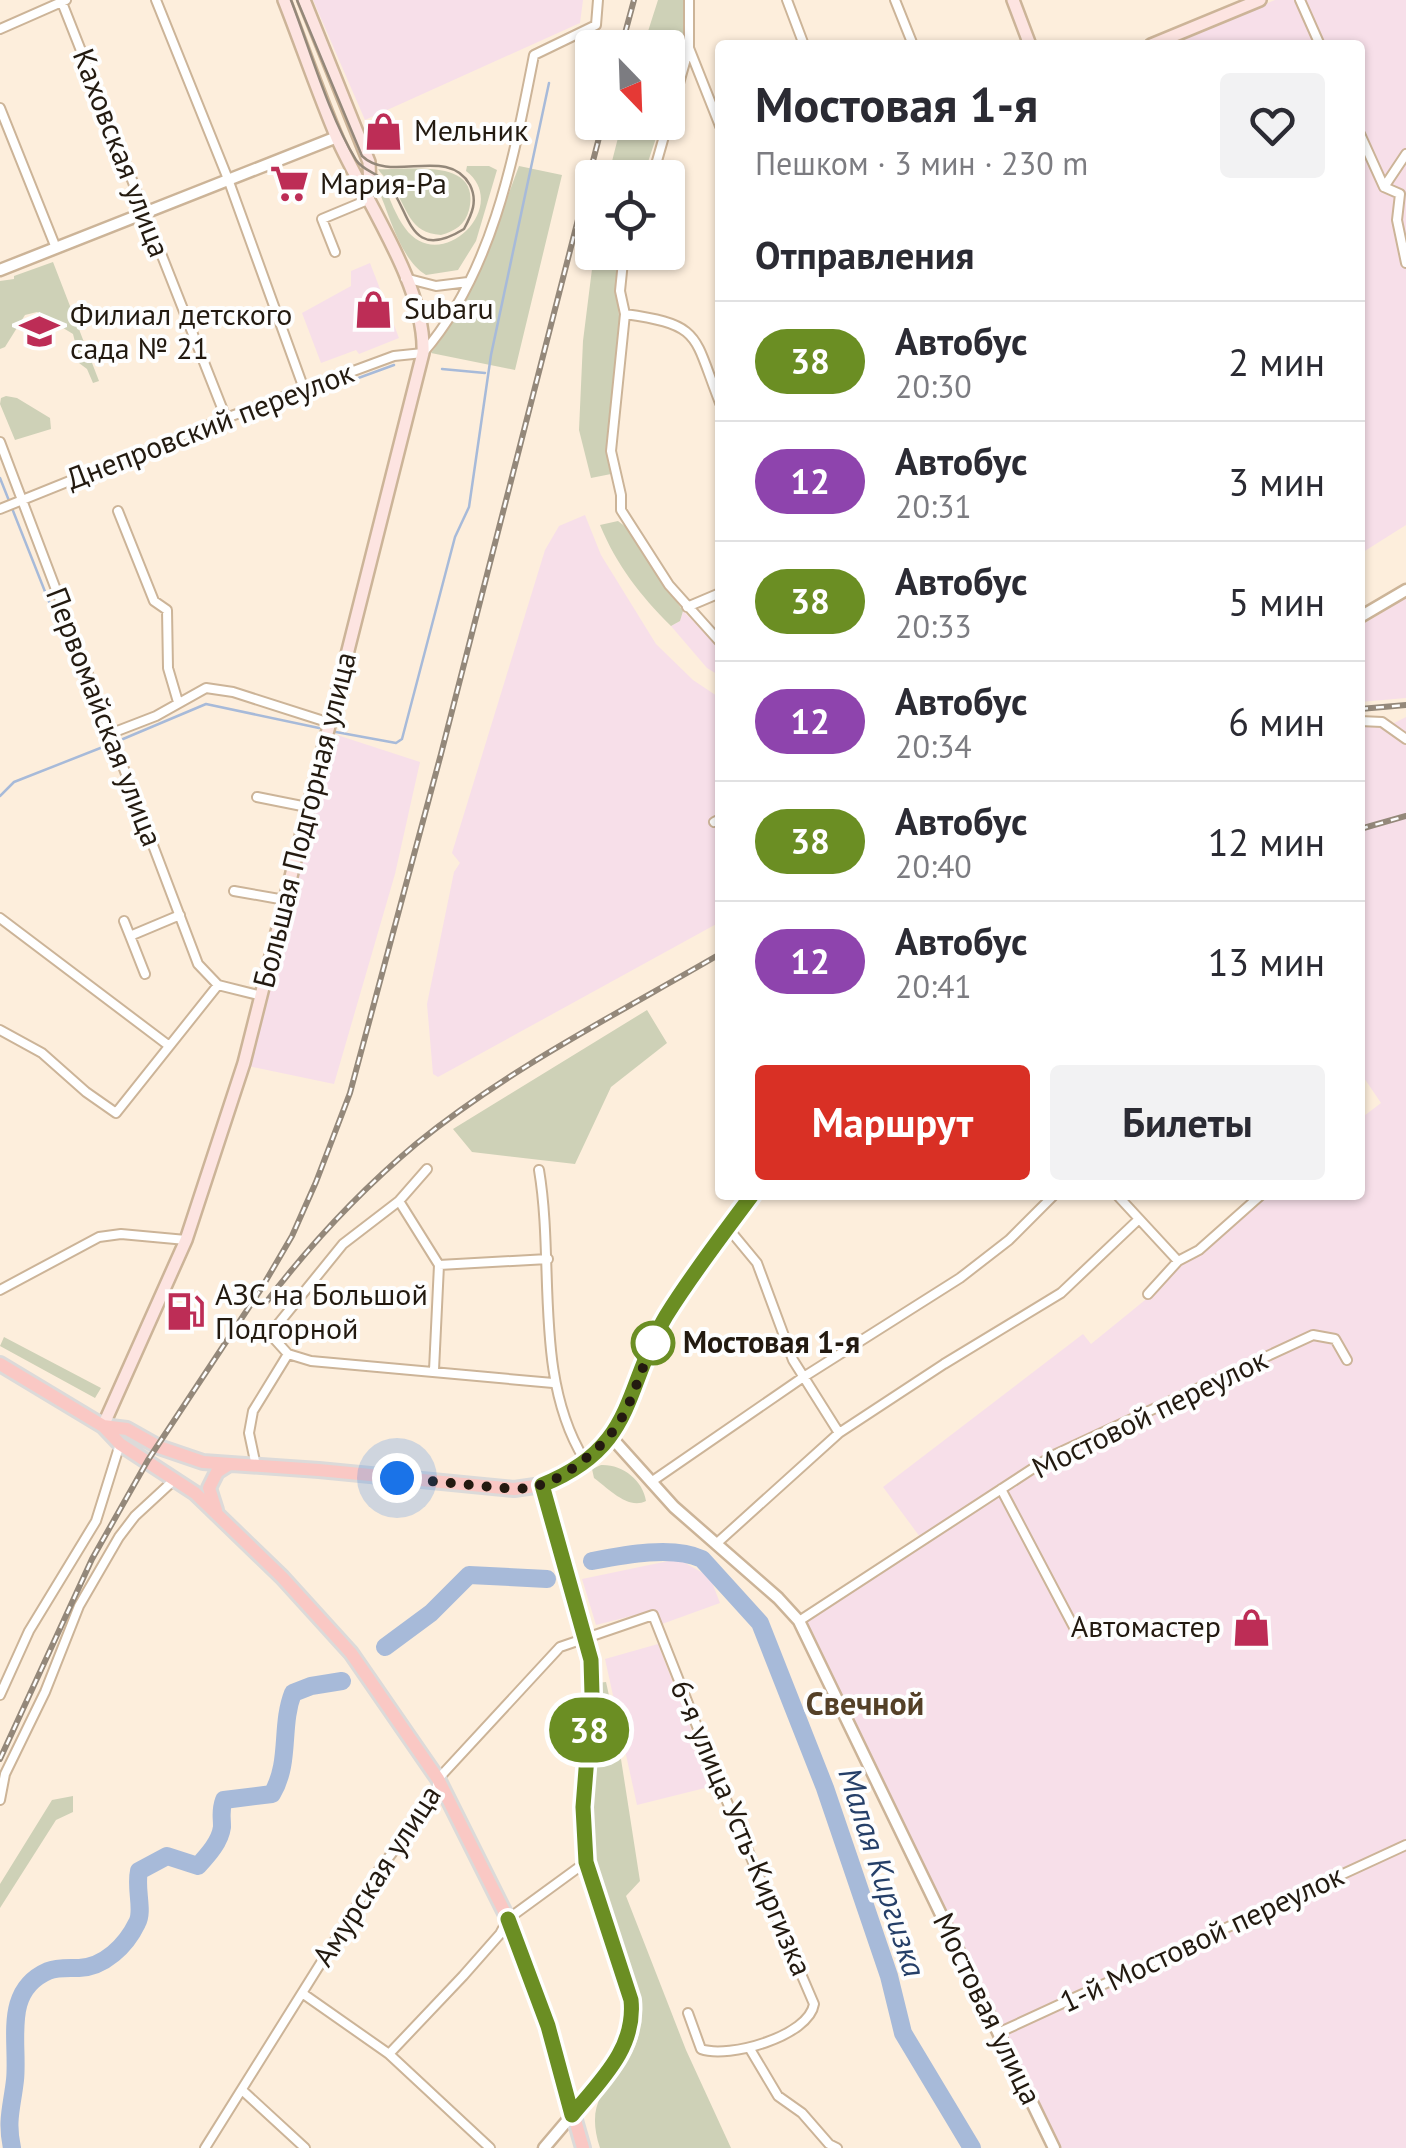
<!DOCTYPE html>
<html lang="ru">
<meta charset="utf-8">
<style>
body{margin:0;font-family:"PT Sans",sans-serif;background:#f2f2f3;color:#2b2b33;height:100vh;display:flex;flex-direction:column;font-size:38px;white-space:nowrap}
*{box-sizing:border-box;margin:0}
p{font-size:32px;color:#7c7c81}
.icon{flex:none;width:55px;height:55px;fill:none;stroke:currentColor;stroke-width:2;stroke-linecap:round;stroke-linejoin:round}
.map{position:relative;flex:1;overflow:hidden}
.panel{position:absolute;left:715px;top:40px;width:650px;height:1160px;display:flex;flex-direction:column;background:#fff;border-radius:10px;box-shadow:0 2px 8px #0004}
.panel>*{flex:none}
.badge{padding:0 20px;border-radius:32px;font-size:35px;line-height:65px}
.needle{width:65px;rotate:157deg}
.buttons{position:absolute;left:575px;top:30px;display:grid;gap:20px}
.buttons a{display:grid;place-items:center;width:110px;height:110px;border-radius:10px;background:#fff;box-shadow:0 2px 8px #0004;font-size:50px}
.you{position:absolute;width:50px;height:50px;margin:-25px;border:8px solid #fff;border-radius:50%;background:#1a73e8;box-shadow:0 0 0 15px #1a73e833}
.map>.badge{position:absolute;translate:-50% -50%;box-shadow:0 0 0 5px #fff}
h2{padding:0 40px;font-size:38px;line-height:90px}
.round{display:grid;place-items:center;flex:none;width:105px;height:105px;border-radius:10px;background:#f2f2f3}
.headline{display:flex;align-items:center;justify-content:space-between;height:170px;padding:0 40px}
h1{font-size:48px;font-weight:700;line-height:75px}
.cta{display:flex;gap:20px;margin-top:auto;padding:20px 40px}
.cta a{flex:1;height:115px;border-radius:10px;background:#d93025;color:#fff;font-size:40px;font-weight:700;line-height:115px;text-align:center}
.cta a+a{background:#f2f2f3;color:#2b2b33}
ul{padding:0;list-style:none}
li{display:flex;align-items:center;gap:30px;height:120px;padding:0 40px;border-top:2px solid #e1e1e2}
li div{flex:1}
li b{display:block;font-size:38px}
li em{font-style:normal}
li .badge{min-width:110px;font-weight:700;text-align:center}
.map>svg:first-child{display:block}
</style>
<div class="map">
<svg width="1406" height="2148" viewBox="0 0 1406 2148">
<rect width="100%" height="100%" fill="#fdeedc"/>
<path fill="#f7dfe9" d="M313,0H583L580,23L365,120Z
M1275,0H1406V525L1360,554V45H1166Z
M370,263L399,338L359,354L356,350L321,363L302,313L351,286V271Z
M585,515L601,555L656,644L693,680L720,698V922L438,1077L433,1074L427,1004L454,872L460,863L452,853L545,550L559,526Z
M1406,598V698L1360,702V626Z
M683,611L720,647V676L707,668L671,626L680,621Z
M1406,717V2148H1061L805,1623L1054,1460L1316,1339L1312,1331L1049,1452L920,1537L883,1487L1083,1334L1091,1344L1150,1296L1181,1263L1267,1195H1360V1119L1381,1103L1360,1072V725L1384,728Z
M334,734L420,762L395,874L334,1084L248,1066Z
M678,1559L710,1577L720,1603L662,1624L655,1610L596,1625L582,1579Z
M658,1644L713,1786L637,1805L605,1659Z"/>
<path fill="#ced1b7" d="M658,0H684L683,47L668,101V48L643,47Z
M622,122L661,123L643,177H608Z
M467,166H489L497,170L476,241L458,270L426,275C400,259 390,216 378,189L384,186C390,199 396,216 405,228C440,277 512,206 466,171Z
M519,166L562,175L515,370L431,353C473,299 495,230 519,166Z
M378,169C407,171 482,156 469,210C465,225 455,231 441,235C409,233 408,209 393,187C388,180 381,174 378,169Z
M594,253H619C613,274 618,294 619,316C620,369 602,421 611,474L591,478L579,430L583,341Z
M53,262L99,381L93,383L87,369L71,357L75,342L73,334L37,312L25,315L5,347L0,349V281L14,279V276Z
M6,396L17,398L50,418L51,429L15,440L0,404L1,398Z
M618,521L626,527L683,611L680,621L671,626C640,595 617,566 600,525Z
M647,1010L667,1043L611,1087L575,1164L472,1152L453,1129Z
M4,1337L101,1388L95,1398L0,1346Z
M601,1465C622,1464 643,1480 646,1501C628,1510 609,1489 594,1478L592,1469Z
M606,1682L616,1727L640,1881L626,1896L686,2050L731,2148H600C578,2082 635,2081 640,2025C644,1980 605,1925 596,1880C582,1815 592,1749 597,1683Z
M73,1796V1812L56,1820L0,1908V1884L52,1800Z"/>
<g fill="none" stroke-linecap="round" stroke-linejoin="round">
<path stroke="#a7bad9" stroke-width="2.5" d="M442,369L485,373
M276,408L394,365
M0,478L84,690
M90,705L106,744
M336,732L396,743L402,739L455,537L469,507L491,355L549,83
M123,739L206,704L319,728
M0,796L14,782L108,745"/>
<path stroke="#a7bad9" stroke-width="18" d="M592,1561C623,1555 673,1545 702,1559L760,1623L825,1788L889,1976L903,2033L972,2148
M385,1647L431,1613L469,1575L547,1579
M12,2148C6,2120 12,2107 15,2080C19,2042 2,1991 48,1971C57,1967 70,1968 79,1968C104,1967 126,1946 137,1923C144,1911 135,1889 139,1871L167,1856L198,1866C208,1855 220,1842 222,1827C222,1815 220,1811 224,1800L272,1794C291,1762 280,1726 293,1693L311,1686L342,1681"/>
<defs>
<path id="minor" d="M61,0L226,418
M156,0L228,179L304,389
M689,0V48L720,126
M787,0L804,45
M895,0L913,45
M1300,0L1320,45
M0,29L66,0
M0,108L56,248
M1360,134L1384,187L1406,154
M649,178L657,161L689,48
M1384,187L1400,194L1397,220L1406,263
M335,252L322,219L370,199
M624,252L620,291L625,314L611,451L621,495V510L669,585L720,642
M405,278L436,286L468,282
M625,314C703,325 693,335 720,403
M0,442L198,964L218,985L262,996
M0,509L226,418L394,356L423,353C493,272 514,157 534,55L596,25L598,0
M118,511L154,601L167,610L168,668L178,702
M687,607L720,593
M1360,721L1382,722L1406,739
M112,733L156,716L206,688L233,692L330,723
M257,797L307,807
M714,822L720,819
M234,891L285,900
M0,918L168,1045
M124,921L130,936
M145,974L130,936L180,915
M0,1030L42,1053L86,1092L116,1113L218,985
M427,1169L399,1201L343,1244L270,1334L288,1354L311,1361L553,1383
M539,1170C555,1265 533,1376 584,1459
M1117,1195L1178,1261
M399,1201L439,1265
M728,1228L757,1263L793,1360L839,1433
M0,1290L99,1237L121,1234L186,1240
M1148,1294L1178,1261L1199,1250L1261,1195
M434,1370L439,1265L548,1259
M256,1466L249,1433L253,1411L288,1354
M651,1482L802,1378L960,1278L1009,1240L1054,1195
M1001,1489L1077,1633
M716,1544L839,1433L944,1364L1061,1293L1139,1219
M799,1621L1052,1456L1313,1335L1335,1339L1347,1360
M0,1695L29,1631L96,1521L120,1444
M0,1800L5,1774L45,1692L79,1606L119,1537L135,1516L174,1480
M302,1993L389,2054L490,2148
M998,2033L1406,1845
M750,2049L778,2096L802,2113L829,2144L837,2148
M389,2054L463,1976L500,1934L508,1919L586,1862
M242,2090L305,2148
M205,2148L379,1870L435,1797L438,1779L560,1647L653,1615L725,1797L814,2004C809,2036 729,2059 701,2049L688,2013"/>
<path id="tertiary" d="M0,270L337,137
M1360,617L1406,590
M611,1437L674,1507L778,1598L799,1621L1054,2148
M544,2148L572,2115"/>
<path id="secondary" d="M304,0L369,162L370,191
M1013,0L1030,45
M1151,45L1260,0
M103,1426L186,1240L244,1063L423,353C426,286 364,199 337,138C318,93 302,46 284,0
M542,1485C637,1447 623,1389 667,1316C692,1274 723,1235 752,1195"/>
<path id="primary" d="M0,1364L103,1426L120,1444L195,1493L282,1577L351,1653L438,1779L508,1919L548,2026L583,2148
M103,1426L127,1429L159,1447L203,1462L319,1470L514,1489L542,1485L591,1660L592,1695L583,1807L586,1862L631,2000C636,2048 601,2080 572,2115
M216,1510L209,1488L217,1472L228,1465"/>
</defs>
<use href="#minor" stroke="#ccb498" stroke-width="12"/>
<use href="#tertiary" stroke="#ccb498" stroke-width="15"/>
<use href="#secondary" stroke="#ccb498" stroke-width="16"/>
<use href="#primary" stroke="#dcdad9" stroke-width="18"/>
<use href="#minor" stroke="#fff" stroke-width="8"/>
<use href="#tertiary" stroke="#fff" stroke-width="10"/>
<use href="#secondary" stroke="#fde4e1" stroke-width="11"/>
<use href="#primary" stroke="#fac8c4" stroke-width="12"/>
<path stroke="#94887a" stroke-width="2.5" d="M291,0C310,49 329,116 356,160C363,171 378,173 387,183C411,209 407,264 464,229C472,214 478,201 470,185C448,145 391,184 362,156L297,0"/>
<defs>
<path id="rail" d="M621,48L634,0
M1360,709L1406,705
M1360,829L1406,816
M264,1305C308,1247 360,1191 416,1144C508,1069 617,1014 720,954
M0,1759L92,1559L148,1460L261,1289L292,1236L316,1182L350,1093L441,754L603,122"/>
</defs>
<use href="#rail" stroke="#94887a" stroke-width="6"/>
<use href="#rail" stroke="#fefefe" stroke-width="2.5" stroke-dasharray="8" stroke-linecap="butt"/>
</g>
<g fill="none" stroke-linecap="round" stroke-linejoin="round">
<defs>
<path id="line" d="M508,1919L548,2026L572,2115C601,2080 636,2048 631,2000L586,1862L583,1807L592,1694L591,1660L542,1485C637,1447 623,1389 666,1316C692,1274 723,1234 752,1195"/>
</defs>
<use href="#line" stroke="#fff" stroke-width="22"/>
<use href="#line" stroke="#6b8e23" stroke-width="15"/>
<path stroke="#231a10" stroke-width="10" stroke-dasharray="0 18" d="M397,1478L514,1489C536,1489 555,1481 573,1468C630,1427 627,1403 653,1343"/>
</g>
<defs>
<symbol id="shop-bare" viewBox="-9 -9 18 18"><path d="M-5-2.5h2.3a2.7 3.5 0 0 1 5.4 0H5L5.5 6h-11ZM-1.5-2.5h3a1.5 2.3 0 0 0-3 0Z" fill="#bd2d56" stroke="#fefefe" stroke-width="2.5" paint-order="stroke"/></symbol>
<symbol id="supermarket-bare" viewBox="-9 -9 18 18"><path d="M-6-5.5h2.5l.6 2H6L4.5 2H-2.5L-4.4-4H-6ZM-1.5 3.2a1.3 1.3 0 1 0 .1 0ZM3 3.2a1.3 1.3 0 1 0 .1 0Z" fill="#bd2d56" stroke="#fefefe" stroke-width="2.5" paint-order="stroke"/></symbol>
<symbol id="school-bare" viewBox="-9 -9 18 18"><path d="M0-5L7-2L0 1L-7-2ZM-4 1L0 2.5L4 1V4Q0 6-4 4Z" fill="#bd2d56" stroke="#fefefe" stroke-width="2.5" paint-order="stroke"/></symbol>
<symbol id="fuel-bare" viewBox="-9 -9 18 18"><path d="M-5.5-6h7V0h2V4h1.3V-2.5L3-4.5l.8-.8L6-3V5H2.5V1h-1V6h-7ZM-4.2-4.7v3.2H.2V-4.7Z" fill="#bd2d56" stroke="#fefefe" stroke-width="2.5" paint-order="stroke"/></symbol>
</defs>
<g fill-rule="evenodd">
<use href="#shop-bare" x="356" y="104" width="55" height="55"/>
<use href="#supermarket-bare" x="262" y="156" width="55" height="55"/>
<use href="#shop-bare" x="346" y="282" width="55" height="55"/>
<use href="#school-bare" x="12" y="304" width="55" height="55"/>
<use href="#fuel-bare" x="158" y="1284" width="55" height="55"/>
<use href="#shop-bare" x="1224" y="1600" width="55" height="55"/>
</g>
<circle fill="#fff" stroke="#6b8e23" stroke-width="5" cx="653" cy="1343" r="20"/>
<g text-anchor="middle" stroke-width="8" stroke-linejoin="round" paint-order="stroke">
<g font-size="30" fill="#231a10" stroke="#fefefe" text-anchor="start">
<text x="414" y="141">Мельник</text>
<text x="320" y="194">Мария-Ра</text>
<text x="404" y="319">Subaru</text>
<text x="70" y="325">Филиал детского<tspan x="70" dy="34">сада № 21</tspan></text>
<text x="215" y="1305">АЗС на Большой<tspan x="215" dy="34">Подгорной</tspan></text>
<text x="1221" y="1637" text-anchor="end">Автомастер</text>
</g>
<g font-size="30" fill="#231a10" stroke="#fefefe">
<text transform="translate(121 153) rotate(69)" y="10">Каховская улица</text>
<text transform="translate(210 426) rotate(-21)" y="10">Днепровский переулок</text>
<text transform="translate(104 717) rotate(69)" y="10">Первомайская улица</text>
<text transform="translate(305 820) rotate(-76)" y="10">Большая Подгорная улица</text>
<text transform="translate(1150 1414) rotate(-26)" y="10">Мостовой переулок</text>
<text transform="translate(741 1828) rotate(67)" y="10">6-я улица Усть-Киргизка</text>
<text transform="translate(377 1876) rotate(-57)" y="10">Амурская улица</text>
<text transform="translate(1202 1939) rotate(-25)" y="10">1-й Мостовой переулок</text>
<text transform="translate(987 2009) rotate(64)" y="10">Мостовая улица</text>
</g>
<g font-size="30" font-weight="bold" fill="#231a10" stroke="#fefefe" text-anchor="start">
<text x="683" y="1353">Мостовая 1-я</text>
</g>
<g font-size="32" font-weight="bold" fill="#544027" stroke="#fefefe">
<text x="865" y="1715">Свечной</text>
</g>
<g font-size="32" font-style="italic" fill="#253f68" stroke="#fefefe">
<text transform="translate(882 1872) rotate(72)" y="11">Малая Киргизка</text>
</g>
</g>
</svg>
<div class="buttons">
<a><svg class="needle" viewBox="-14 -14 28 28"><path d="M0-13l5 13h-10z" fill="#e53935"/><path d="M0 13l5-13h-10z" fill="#7c7c81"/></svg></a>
<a><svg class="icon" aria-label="locate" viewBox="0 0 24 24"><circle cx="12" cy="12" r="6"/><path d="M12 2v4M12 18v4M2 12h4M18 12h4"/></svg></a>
</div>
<div class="you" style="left:397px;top:1478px"></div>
<b class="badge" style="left:589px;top:1730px;background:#6b8e23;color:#fff">38</b>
<section class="panel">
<div class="headline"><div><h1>Мостовая 1-я</h1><p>Пешком · 3 мин · 230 m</p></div><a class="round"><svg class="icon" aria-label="heart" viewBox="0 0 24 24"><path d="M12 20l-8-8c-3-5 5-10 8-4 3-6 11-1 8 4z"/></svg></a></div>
<h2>Отправления</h2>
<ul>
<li><span class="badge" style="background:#6b8e23;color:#fff">38</span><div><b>Автобус</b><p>20:30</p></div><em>2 мин</em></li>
<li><span class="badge" style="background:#8e44ad;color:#fff">12</span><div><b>Автобус</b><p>20:31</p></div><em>3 мин</em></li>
<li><span class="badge" style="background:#6b8e23;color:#fff">38</span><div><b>Автобус</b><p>20:33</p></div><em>5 мин</em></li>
<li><span class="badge" style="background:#8e44ad;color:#fff">12</span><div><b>Автобус</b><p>20:34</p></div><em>6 мин</em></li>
<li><span class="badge" style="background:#6b8e23;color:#fff">38</span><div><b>Автобус</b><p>20:40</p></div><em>12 мин</em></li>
<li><span class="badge" style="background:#8e44ad;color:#fff">12</span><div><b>Автобус</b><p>20:41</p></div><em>13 мин</em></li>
</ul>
<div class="cta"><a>Маршрут</a><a>Билеты</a></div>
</section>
</div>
